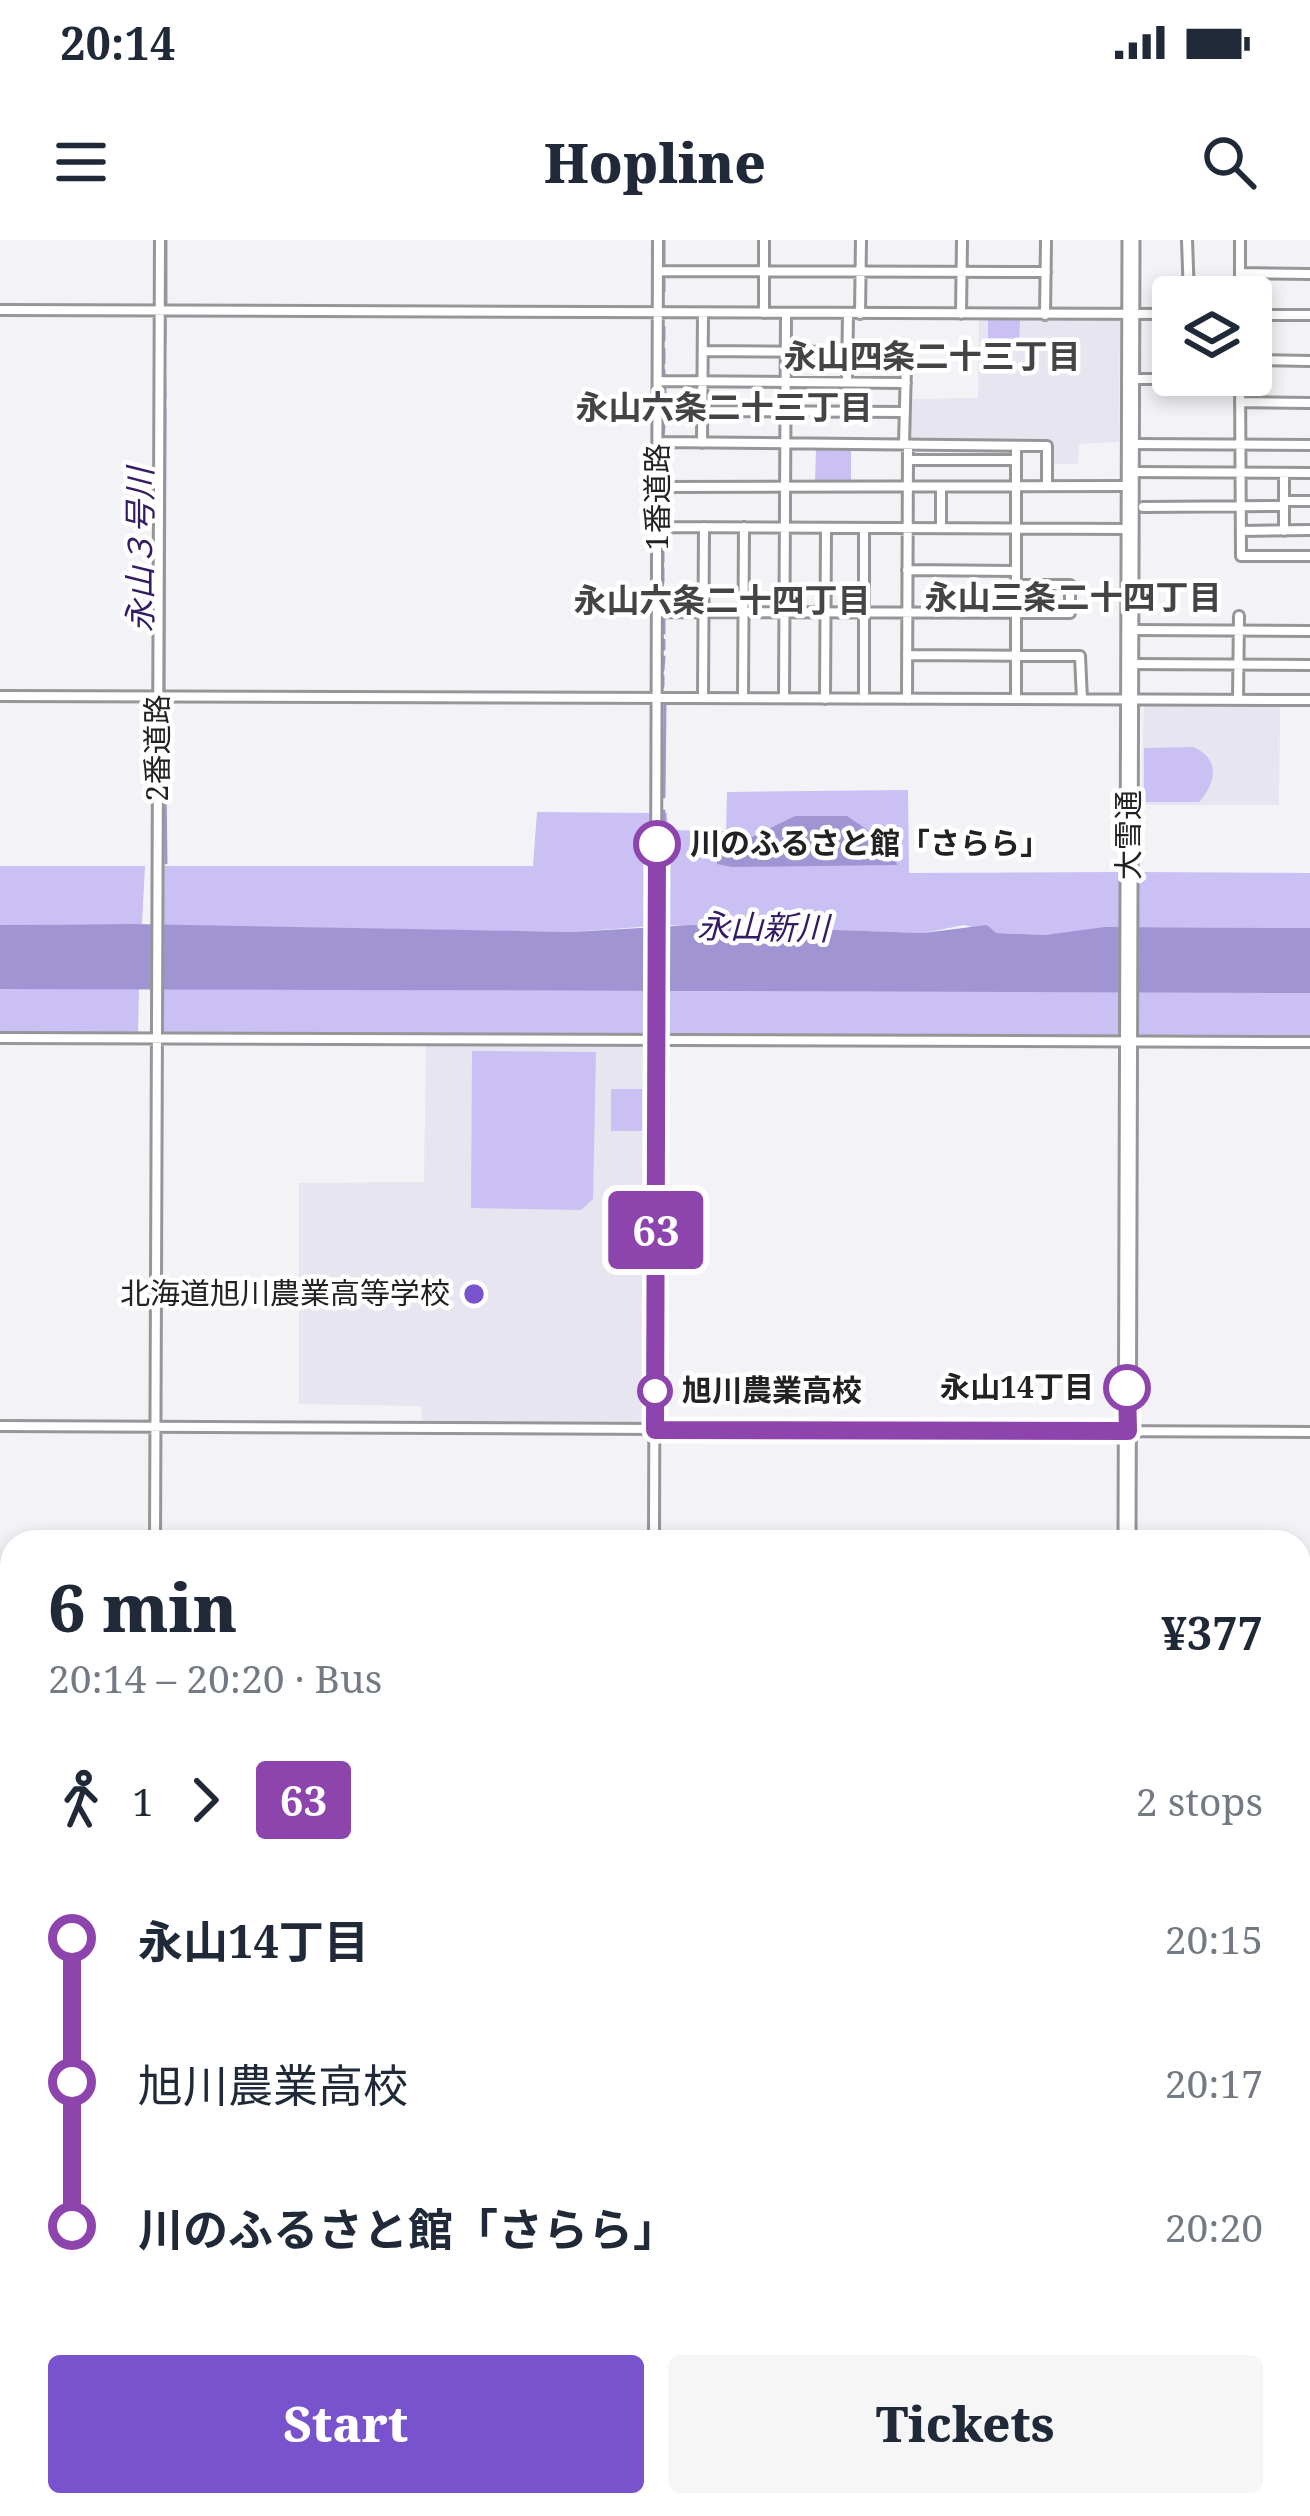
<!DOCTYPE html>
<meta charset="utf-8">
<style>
body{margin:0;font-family:"Noto Serif","Noto Sans JP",serif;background:#f6f6f7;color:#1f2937;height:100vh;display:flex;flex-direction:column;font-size:45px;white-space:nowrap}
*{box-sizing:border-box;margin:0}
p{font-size:39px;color:#747a83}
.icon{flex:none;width:66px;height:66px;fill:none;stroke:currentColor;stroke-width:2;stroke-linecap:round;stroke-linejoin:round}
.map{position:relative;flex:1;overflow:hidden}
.drawer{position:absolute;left:0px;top:1290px;width:1311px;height:987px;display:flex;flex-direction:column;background:#fff;border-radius:36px 36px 0 0;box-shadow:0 6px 18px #0003}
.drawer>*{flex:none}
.badge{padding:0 24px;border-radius:9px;font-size:42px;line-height:78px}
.controls{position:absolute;left:1152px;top:36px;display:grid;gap:24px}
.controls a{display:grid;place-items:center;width:120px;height:120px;border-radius:12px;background:#fff;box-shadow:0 6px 18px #0003;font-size:60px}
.map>.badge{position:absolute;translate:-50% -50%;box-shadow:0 0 0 6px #fff}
.legs{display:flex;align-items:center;gap:18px;height:132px;padding:0 48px;font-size:39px}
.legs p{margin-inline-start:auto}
.summary{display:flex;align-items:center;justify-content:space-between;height:204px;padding:0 48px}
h1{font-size:66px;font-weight:800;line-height:90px}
.cta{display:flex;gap:24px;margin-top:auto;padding:24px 48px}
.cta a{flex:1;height:138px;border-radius:12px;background:#7953cd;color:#fff;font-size:48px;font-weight:800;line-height:138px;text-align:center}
.cta a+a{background:#f6f6f7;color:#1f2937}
ul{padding:0 48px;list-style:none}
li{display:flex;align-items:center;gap:42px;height:144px;font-size:45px}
li i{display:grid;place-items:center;width:18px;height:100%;margin:0 15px;background:currentColor}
li i::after{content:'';width:30px;height:30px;margin:-15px;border:9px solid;border-radius:50%;background:#fff}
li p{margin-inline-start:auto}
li:first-child i{background:linear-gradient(#0000 50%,currentColor 0)}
li:last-child i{background:linear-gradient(currentColor 50%,#0000 0)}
.status{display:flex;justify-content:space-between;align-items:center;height:84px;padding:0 60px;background:#fff;direction:ltr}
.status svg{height:33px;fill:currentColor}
header{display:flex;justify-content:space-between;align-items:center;height:156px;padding:0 48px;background:#fff;font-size:54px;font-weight:800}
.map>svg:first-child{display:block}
</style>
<div class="status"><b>20:14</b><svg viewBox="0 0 49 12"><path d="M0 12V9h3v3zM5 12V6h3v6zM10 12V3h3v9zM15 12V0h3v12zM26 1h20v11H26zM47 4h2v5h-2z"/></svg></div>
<header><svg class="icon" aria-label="menu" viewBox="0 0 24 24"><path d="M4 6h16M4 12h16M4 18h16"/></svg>Hopline<svg class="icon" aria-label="search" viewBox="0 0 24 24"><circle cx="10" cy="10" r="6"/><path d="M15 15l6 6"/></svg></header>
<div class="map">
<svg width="1310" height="2276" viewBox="0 0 1310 2276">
<rect width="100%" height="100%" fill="#f3f3f7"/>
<path fill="#e7e5f0" d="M979,78H1120L1119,202L1079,204L1078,224H1049L1050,204L909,203V159L978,158Z
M1144,466H1280L1279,565H1141Z
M426,805L650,807L648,1183L422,1182L421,1166L299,1164V943L424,942Z
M1299,2065H1310V2276H1134V2265H1299Z
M864,2265H1114L1113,2276H864Z"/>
<path fill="#cac0f4" d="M988,80H1020L1019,106H988Z
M816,207H851V244H815Z
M1193,507C1221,519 1216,543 1199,562H1144V508Z
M908,550L909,633L1125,632L1124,687L1045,695L996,693L964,685L924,693L663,685L662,573H667L668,590L726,591L727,552Z
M537,572L653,573V686L572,692L152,685L153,626H533Z
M0,626H145L142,684L0,685Z
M1134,632L1310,633V688L1135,687Z
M0,749H139L138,798H0Z
M164,749L652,751V801L163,798Z
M662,751L1126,752L1124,801H660Z
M1134,752L1310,753V800L1132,802Z
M472,811L596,812L593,959L581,970L471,968Z
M611,849H642V891H611Z"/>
<path fill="#a194d2" d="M795,576H847L872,593L891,600L897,625L732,627L717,624L718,608L736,605Z
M132,684L572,692L691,685L923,693L987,685L996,693L1045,695L1105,687L1310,688V753L0,749V685Z"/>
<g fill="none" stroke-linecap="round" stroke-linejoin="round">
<path stroke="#a194d2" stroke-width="3" d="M166,0V66
M664,26V0
M664,35V51
M664,100V87
M165,102V76
M664,109V123
M164,111L165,158
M664,135V130
M665,145V157
M664,177L665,169
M663,196L664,186
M663,207L664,242
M663,279L664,251
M663,305V295
M663,322V311
M663,342V328
M663,352V348
M663,365V358
M664,379V393
M664,409V400
M663,430L664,417
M663,446V436
M164,451L165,168
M164,461L166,623
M664,557L665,462
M664,571L666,612
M665,625L666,622
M0,1953H1
M9,1954H12
M1109,2265V2276"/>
<defs>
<path id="minor" d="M1187,0L1189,57
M658,31L1046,32
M1240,33L1310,34
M1240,57V0
M0,70L1173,74
M764,73V0
M860,74L861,0
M961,74L962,0
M1045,75L1046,0
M1251,75H1310
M703,111L848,112
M1251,120L1310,121
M1240,135L1241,316H1310
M1132,139H1240
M658,141L906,143
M847,141L848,74
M1240,162L1310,163
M703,171L905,172
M659,202L1047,206V246
M702,203L703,73
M904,204L906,126
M1132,204L1310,205
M908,220H1016
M1132,232L1310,233
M1284,234V291
M658,247L1130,246
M1284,261H1310
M1143,267L1284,266
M658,287L1128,289
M864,288V459
M941,288V247
M1241,291L1310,290
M907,330L1016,331
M658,372L1070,373V345H1016
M1132,390L1310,391
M907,415L1080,416L1082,459
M1131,424L1310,425
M0,456L1310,460
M703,458L704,287
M743,458L744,287
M784,458L786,74
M825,459L826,288
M907,459L908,206
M1016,459V206
M1238,460L1239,376
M0,798L1310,802
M0,1186L1310,1192
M155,1302L160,0
M654,1302L658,0
M0,1532H12
M0,1959H12
M1299,1965H1310
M106,2276L107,2265
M612,2276V2265"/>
<path id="major" d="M1299,1536H1310"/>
<path id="highway" d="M1127,1302L1131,0
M1122,2276V2265"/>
</defs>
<use href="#minor" stroke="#969699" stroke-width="14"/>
<use href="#major" stroke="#969699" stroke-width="18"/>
<use href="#highway" stroke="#969699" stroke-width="21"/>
<use href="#minor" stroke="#fff" stroke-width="8"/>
<use href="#major" stroke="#fff" stroke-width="12"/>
<use href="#highway" stroke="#fff" stroke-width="15"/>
</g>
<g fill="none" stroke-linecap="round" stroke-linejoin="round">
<defs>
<path id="line-1" d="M657,604L655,1190L1128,1191L1127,1148"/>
</defs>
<use href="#line-1" stroke="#fff" stroke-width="27"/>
<use href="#line-1" stroke="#8e44ad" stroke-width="18"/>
</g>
<g fill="#fff" stroke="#8e44ad" stroke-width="6">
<circle cx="657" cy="604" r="21"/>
<circle cx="1127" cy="1148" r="21"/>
<circle cx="655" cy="1151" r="15"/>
</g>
<circle fill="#7953cd" stroke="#fff" stroke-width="4.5" cx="474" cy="1054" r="12"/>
<g text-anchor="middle" stroke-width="9" stroke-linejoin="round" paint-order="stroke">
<g font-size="30" fill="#222223" stroke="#fff">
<text transform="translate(658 257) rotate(-90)" y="10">1番道路</text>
<text transform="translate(158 508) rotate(-90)" y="10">2番道路</text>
<text transform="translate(1129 595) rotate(-90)" y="10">大雪通</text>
</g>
<g font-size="30" font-weight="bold" fill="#222223" stroke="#fff" text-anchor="start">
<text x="690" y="614">川のふるさと館「さらら」</text>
<text x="1094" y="1158" text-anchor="end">永山14丁目</text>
<text x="682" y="1161">旭川農業高校</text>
</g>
<g font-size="30" fill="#222223" stroke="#fff" text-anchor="end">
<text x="450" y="1064">北海道旭川農業高等学校</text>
</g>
<g font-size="33" font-weight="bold" fill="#444346" stroke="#fff">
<text x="932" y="128">永山四条二十三丁目</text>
<text x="724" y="179">永山六条二十三丁目</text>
<text x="1073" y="369">永山三条二十四丁目</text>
<text x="722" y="372">永山六条二十四丁目</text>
</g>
<g font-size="33" font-style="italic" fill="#341b64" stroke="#fff">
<text transform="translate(140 310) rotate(-90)" y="12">永山３号川</text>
<text transform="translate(763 687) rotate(1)" y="12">永山新川</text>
</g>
</g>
</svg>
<div class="controls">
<a><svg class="icon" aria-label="layers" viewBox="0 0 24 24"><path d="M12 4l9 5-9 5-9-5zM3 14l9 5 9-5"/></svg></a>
</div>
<b class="badge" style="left:656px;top:990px;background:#8e44ad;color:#fff">63</b>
<section class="drawer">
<div class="summary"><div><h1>6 min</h1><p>20:14 – 20:20 · Bus</p></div><b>¥377</b></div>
<div class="legs"><svg class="icon" aria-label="walk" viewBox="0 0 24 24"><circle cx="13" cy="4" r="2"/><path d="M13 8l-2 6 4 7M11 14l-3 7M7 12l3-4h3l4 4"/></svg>1<svg class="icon" aria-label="forward" viewBox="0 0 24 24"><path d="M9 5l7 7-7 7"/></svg><b class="badge" style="background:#8e44ad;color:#fff">63</b><p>2 stops</p></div>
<ul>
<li><i style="color:#8e44ad"></i><b>永山14丁目</b><p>20:15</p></li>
<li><i style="color:#8e44ad"></i><span>旭川農業高校</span><p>20:17</p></li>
<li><i style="color:#8e44ad"></i><b>川のふるさと館「さらら」</b><p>20:20</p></li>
</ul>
<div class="cta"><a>Start</a><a>Tickets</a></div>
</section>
</div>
